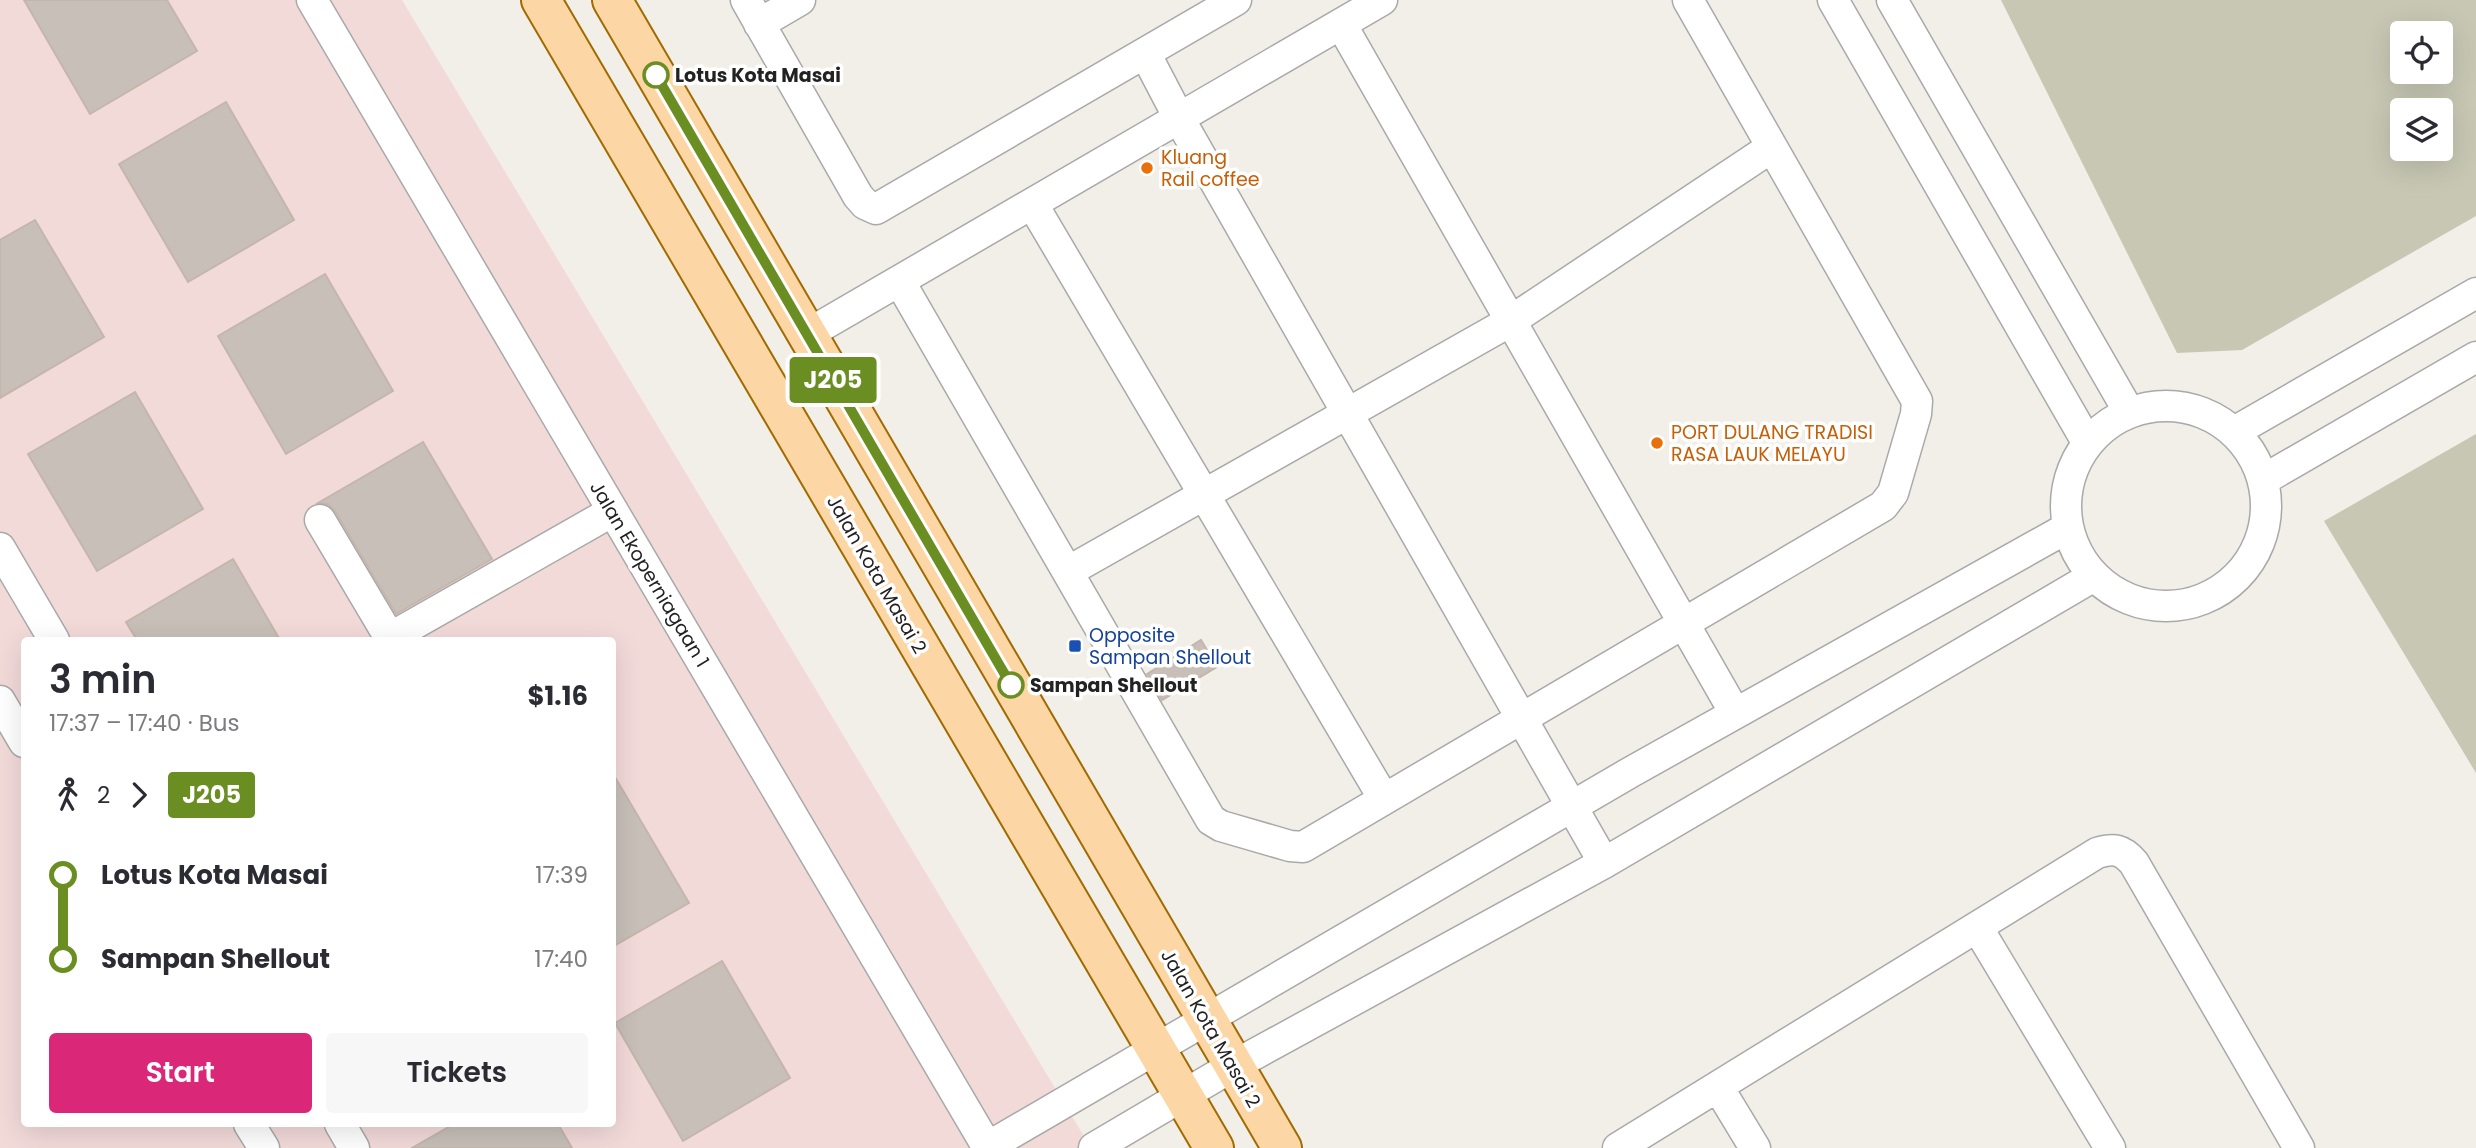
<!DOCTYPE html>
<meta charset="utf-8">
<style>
body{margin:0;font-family:Poppins,sans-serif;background:#f7f7f7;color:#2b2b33;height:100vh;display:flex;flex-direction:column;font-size:26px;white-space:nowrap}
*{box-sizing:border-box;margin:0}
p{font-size:23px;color:#7c7c81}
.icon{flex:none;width:38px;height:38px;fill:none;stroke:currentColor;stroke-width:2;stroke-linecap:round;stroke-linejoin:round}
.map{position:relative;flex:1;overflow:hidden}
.side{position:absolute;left:21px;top:637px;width:595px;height:490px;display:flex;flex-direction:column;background:#fff;border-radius:7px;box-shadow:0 7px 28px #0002}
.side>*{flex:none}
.badge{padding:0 14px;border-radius:5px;font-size:24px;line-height:46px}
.fabs{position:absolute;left:2390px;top:21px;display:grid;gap:14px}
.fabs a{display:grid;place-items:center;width:63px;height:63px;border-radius:7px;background:#fff;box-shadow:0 7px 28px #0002;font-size:35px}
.map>.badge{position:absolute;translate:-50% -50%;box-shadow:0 0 0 4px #fff}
.legs{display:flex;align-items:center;gap:10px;height:77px;padding:0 28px;font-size:23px}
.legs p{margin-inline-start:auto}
.head{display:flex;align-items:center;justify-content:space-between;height:119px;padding:0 28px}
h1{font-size:38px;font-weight:600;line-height:52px}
.action{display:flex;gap:14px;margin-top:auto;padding:14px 28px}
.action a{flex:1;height:80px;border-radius:7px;background:#db2777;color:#fff;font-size:28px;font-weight:600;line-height:80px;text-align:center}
.action a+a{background:#f7f7f7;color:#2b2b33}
ul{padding:0 28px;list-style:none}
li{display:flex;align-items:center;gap:24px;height:84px;font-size:26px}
li i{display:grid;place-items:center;width:10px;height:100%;margin:0 9px;background:currentColor}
li i::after{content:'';width:18px;height:18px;margin:-9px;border:5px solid;border-radius:50%;background:#fff}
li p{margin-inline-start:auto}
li:first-child i{background:linear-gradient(#0000 50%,currentColor 0)}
li:last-child i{background:linear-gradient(currentColor 50%,#0000 0)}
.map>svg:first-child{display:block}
</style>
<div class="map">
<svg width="2476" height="1148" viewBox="0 0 2476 1148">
<rect width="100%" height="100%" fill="#f2efe9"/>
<path fill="#f2dad9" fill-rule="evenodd" d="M0,0H402L1091,1148H0ZM24,640H612V1124H24Z"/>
<path fill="#c7c7b4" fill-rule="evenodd" d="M2001,0H2476V216L2242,350L2177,353ZM2403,33H2441V72H2403ZM2403,110H2441V149H2403Z
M2476,434V773L2324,521Z"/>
<path fill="#c7bfb8" stroke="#c4b6ab" stroke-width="2" d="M24,0H167L197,51L90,114Z
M226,102L294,220L188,282L119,164Z
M35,220L104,337L0,398V240Z
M325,274L393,391L286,454L218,336Z
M135,392L203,509L97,571L28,454Z
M423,442L492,559L396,614L335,511L328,504L318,503Z
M233,559L280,640H137L126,622Z
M1201,640L1217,667L1162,700L1147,674Z
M612,772L689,903L612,947Z
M722,961L790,1078L683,1141L615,1023Z
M454,1124H558L572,1148H412Z"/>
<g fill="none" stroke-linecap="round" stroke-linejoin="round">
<defs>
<path id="minor" d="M312,0L988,1148
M746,0L858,196L865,204L876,209L1236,0
M1833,0L2087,442
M1892,0L2129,412
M759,24L800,0
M1341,24L1735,713
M1145,53L1180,120L1604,863
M1033,205L1384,799
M900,282L1211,820L1221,826L1290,846L1303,847L1883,506L1893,493L1916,414L1917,401L1688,0
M806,335L1382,0
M2066 506a100 100 0 1 1 200 0a100 100 0 1 1-200 0Z
M2234,432L2476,293
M2263,480L2476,357
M320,520L387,633L400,632L613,511
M0,548L54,640
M1069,571L1509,322L1772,147
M0,701L24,742
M1977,927L2110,1148
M1718,1087L1755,1148
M249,1124L264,1148
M340,1124L354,1148
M986,1148L1631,772L2067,528
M1094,1148L1233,1066L1604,863L2094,576
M1618,1148L2097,853C2114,848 2122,849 2134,863L2299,1148"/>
<path id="major" d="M541,0L1214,1148
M612,0L1282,1148"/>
</defs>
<use href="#minor" stroke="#a9a9a9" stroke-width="33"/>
<use href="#major" stroke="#a06b00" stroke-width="42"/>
<use href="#minor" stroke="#fff" stroke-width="30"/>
<use href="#major" stroke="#fcd6a4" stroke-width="38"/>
</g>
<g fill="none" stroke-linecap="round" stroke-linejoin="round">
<defs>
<path id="line-1" d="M656,75L1011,685"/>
</defs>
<use href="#line-1" stroke="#fff" stroke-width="16"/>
<use href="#line-1" stroke="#6b8e23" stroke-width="10"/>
</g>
<g fill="#fff" stroke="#6b8e23" stroke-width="3.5">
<circle cx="656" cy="75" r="12"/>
<circle cx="1011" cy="685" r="12"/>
</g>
<g fill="#e8710a" stroke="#fff" stroke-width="2.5">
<circle cx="1147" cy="168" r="7"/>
<circle cx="1657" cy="443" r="7"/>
</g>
<rect fill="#1a4fb4" stroke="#fff" stroke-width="2.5" x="1068" y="639" width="14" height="14" rx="3.5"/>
<g text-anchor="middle" stroke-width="7" stroke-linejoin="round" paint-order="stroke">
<g font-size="19" font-weight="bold" fill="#222" stroke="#fff" text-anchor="start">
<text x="675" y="82">Lotus Kota Masai</text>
<text x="1030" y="692">Sampan Shellout</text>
</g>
<g font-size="19" fill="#c56008" stroke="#fff" text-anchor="start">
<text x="1161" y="164">Kluang<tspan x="1161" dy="22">Rail coffee</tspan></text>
<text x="1671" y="439">PORT DULANG TRADISI<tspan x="1671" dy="22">RASA LAUK MELAYU</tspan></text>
</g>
<g font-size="19" fill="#222" stroke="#fff">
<text transform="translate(650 574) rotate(59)" y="7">Jalan Ekoperniagaan 1</text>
<text transform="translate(877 574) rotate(60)" y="7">Jalan Kota Masai 2</text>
<text transform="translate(1211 1028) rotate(60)" y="7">Jalan Kota Masai 2</text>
</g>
<g font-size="19" fill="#164399" stroke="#fff" text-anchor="start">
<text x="1089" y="642">Opposite<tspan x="1089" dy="22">Sampan Shellout</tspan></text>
</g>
</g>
</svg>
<div class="fabs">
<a><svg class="icon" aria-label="locate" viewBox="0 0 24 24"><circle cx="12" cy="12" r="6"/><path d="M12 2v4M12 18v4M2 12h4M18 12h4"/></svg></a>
<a><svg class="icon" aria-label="layers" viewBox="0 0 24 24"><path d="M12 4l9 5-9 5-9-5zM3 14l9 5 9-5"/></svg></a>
</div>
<b class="badge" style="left:833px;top:380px;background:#6b8e23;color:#fff">J205</b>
<section class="side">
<div class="head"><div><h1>3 min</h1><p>17:37 – 17:40 · Bus</p></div><b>$1.16</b></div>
<div class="legs"><svg class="icon" aria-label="walk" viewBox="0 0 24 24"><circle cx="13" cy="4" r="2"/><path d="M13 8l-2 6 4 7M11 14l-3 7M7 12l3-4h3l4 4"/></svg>2<svg class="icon" aria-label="forward" viewBox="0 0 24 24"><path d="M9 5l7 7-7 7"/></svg><b class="badge" style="background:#6b8e23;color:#fff">J205</b></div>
<ul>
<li><i style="color:#6b8e23"></i><b>Lotus Kota Masai</b><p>17:39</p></li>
<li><i style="color:#6b8e23"></i><b>Sampan Shellout</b><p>17:40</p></li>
</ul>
<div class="action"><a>Start</a><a>Tickets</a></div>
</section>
</div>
